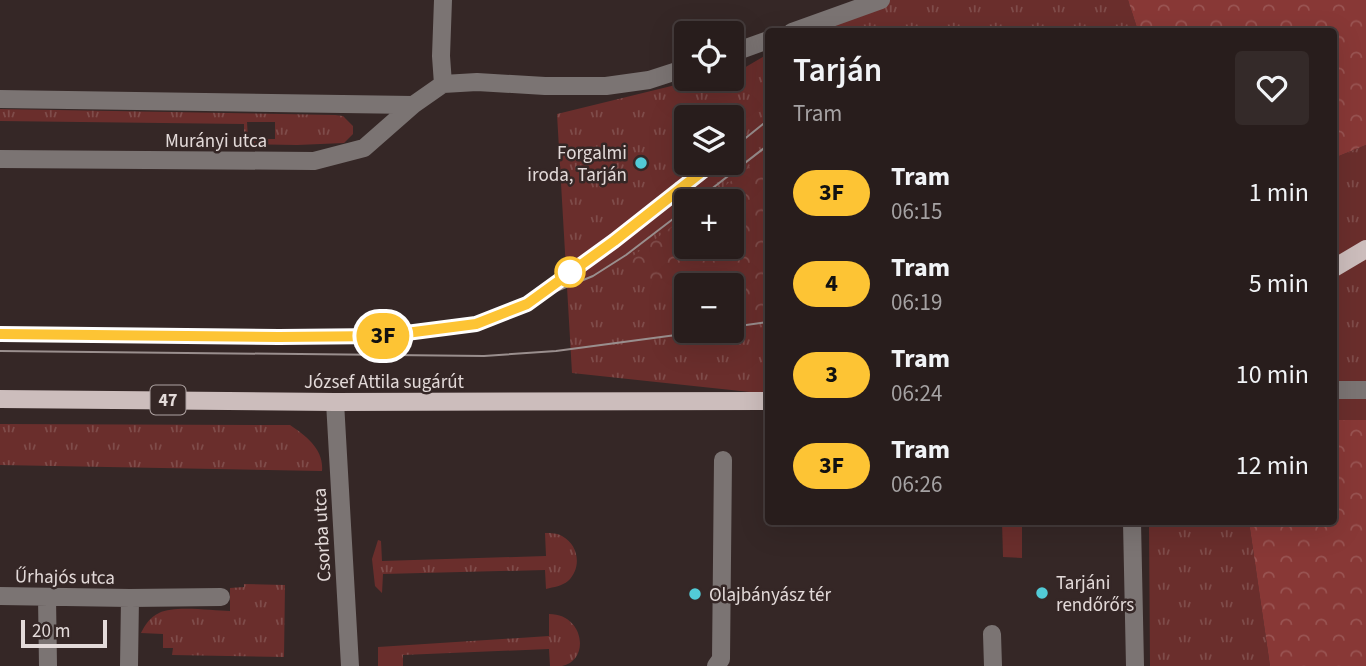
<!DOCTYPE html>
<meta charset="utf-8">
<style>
body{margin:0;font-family:"Source Sans 3",sans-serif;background:#342a29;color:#f1f3f6;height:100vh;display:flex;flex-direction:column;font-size:26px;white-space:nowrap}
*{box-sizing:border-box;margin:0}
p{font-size:23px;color:#a5a2a3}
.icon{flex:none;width:38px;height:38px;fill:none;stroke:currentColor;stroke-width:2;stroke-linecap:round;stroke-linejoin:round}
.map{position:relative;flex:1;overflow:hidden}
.details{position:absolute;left:765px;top:28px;width:572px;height:497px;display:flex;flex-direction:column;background:#281d1c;border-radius:7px;box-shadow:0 7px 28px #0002,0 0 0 2px #443b3b}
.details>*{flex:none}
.badge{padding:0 14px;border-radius:23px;font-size:24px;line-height:46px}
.controls{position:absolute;left:674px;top:21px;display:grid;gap:14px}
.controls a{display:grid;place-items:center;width:70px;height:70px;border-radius:7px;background:#281d1c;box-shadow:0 7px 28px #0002,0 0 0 2px #443b3b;font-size:35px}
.scale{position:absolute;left:21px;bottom:18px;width:86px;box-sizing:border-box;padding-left:7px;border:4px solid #e3dad9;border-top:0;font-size:19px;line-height:24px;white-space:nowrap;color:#e3dad9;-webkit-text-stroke:5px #352726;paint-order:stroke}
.map>.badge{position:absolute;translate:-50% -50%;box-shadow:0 0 0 4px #fff}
.round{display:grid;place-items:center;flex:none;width:74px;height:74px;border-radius:7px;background:#342a29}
.head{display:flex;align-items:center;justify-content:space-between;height:119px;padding:0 28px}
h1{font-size:33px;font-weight:600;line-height:52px}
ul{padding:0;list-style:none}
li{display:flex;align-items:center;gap:21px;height:91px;padding:0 28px}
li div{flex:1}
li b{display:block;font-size:26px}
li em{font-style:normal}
li .badge{min-width:77px;font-weight:700;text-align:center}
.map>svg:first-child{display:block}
</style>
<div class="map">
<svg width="1366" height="666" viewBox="0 0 1366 666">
<defs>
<pattern id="grass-tufts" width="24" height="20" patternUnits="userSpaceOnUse" patternTransform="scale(1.75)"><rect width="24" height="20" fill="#6a2e2c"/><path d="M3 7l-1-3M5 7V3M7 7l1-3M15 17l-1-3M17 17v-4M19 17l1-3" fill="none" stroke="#7f4c4a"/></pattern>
<pattern id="forest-crowns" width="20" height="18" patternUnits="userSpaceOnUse" patternTransform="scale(1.75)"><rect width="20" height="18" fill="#883836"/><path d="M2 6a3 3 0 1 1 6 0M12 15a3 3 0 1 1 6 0" fill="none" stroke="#995452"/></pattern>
<pattern id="park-crowns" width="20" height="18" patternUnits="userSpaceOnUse" patternTransform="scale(1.75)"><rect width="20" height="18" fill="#6a2e2c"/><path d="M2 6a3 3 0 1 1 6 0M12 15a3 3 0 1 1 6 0" fill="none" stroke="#7f4c4a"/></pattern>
</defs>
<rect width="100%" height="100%" fill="#352726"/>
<path fill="url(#grass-tufts)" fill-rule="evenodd" d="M865,0H1128L1138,31L809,32Z
M768,54V394L572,373L557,114L700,79H732V71L744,68ZM686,117H732V163H686ZM686,201H732V247H686ZM686,285H732V331H686Z
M0,109L335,115L343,116L353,126V134L344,143L297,145L244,144V124L0,121ZM247,122H275V139H248Z
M1366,145V420H1334V158Z
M0,424L290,425C306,436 324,449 322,471L0,465Z
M1149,522H1249L1270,666H1150Z
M545,533C551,533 557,533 562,536C579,545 582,568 568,581C562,586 554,587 546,589L545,570L383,574L382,593L375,586L372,559L378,540L381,541L382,561L546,556Z
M244,584L285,585L284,657L172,655L173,648H163V634L141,633C145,625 150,617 159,613C175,605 212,611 230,611V588L244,587Z
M549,614C585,614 590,661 562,666C558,666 554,666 550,666L549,649L403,655V666H378V647L549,636Z"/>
<path fill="url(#forest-crowns)" d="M1128,0H1366V145L1334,158V32L1138,31Z
M1334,420H1366V666H1270L1249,522H1334Z"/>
<path fill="url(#park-crowns)" d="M768,153V315L732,320V285H713L711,272L647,281L629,259L686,216V247H732V201H705Z"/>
<path fill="#6a2e2c" d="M1002,522H1022V558L1003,557Z"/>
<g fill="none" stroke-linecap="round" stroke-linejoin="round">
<path stroke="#7b7473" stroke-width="18" d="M443,0L441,56L443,84
M792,32L881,0
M732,53L768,40
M0,99L413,105
M0,159L314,161L364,148L413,105L443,84L477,82L545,86H606L649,80L686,68
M1334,390H1366
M335,402L350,666
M1132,522L1135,666
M0,596L130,598L129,666
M47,597L48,666
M130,598L221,597
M992,634L993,666
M716,666L721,659L723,460"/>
<path stroke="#ccbdbc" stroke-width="18" d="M1334,268L1366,249
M0,399L335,402L768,401"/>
<path stroke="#9a8f8e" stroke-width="2" d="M732,149L768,120
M696,201L768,145
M554,292L593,276L626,255L686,209
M732,327L768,322
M0,335L279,337L383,336L476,324L527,304L613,241L713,163
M0,351L484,356L556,351L706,331"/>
</g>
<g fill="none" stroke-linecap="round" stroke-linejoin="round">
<defs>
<path id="line" d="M0,334L279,337L383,336L476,324L527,304L614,241L713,163"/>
</defs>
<use href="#line" stroke="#fff" stroke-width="16"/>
<use href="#line" stroke="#fdc434" stroke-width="10"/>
</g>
<g fill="#52cbd7" stroke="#352726" stroke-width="2.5">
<circle cx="641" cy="163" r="7"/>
<circle cx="1042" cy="593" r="7"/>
<circle cx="695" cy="594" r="7"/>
</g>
<circle fill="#fff" stroke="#fdc434" stroke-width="3.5" cx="570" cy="272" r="14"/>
<g text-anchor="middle" stroke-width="5" stroke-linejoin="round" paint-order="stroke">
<rect fill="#352726" stroke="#afa4a3" stroke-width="2" x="150.5" y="385.5" width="35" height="29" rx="5"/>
<g font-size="18" font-weight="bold" fill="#e3dad9">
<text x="168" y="406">47</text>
</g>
<g font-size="19" fill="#e3dad9" stroke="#352726">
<text x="216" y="147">Murányi utca</text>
<text x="384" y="388">József Attila sugárút</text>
<text transform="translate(321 535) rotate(-93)" y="7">Csorba utca</text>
<text transform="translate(65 576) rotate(1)" y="7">Űrhajós utca</text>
</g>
<g font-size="19" fill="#e3dad9" stroke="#352726" text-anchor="start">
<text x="627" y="159" text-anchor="end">Forgalmi<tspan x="627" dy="22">iroda, Tarján</tspan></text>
<text x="1056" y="589">Tarjáni<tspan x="1056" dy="22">rendőrőrs</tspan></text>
<text x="709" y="601">Olajbányász tér</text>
</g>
</g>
</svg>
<div class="controls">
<a><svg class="icon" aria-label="locate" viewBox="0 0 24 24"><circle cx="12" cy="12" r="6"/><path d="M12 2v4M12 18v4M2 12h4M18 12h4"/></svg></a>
<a><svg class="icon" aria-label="layers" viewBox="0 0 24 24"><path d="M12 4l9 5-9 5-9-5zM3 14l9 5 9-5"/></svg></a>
<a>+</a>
<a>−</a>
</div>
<div class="scale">20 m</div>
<b class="badge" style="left:383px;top:336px;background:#fdc434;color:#111">3F</b>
<section class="details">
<div class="head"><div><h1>Tarján</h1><p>Tram</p></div><a class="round"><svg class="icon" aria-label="heart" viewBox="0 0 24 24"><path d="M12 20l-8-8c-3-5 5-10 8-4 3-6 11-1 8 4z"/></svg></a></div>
<ul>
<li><span class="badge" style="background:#fdc434;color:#111">3F</span><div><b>Tram</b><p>06:15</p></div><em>1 min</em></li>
<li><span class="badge" style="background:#fdc434;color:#111">4</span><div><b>Tram</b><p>06:19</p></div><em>5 min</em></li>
<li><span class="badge" style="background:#fdc434;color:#111">3</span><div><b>Tram</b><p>06:24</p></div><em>10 min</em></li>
<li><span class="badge" style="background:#fdc434;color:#111">3F</span><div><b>Tram</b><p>06:26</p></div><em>12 min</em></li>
</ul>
</section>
</div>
